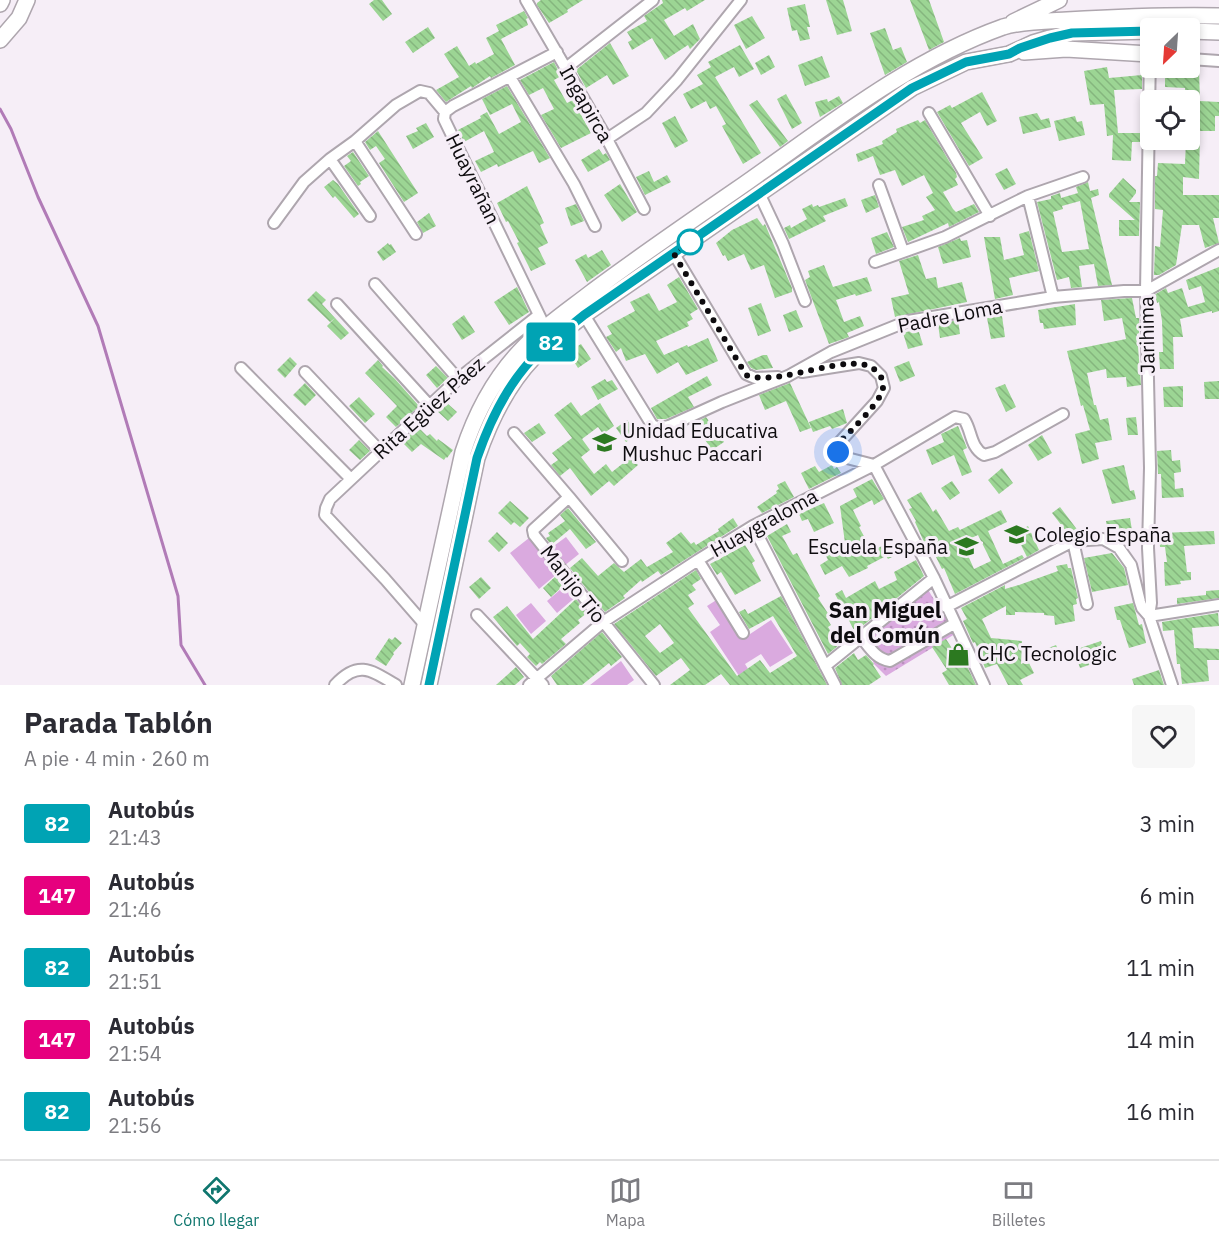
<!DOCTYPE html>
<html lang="es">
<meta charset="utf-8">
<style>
body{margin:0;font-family:"IBM Plex Sans",sans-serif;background:#f7f7f7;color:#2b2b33;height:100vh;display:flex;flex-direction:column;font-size:22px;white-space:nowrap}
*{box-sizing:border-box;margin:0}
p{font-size:20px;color:#7c7c81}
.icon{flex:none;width:33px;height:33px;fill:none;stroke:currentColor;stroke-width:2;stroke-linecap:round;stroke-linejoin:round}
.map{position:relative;height:685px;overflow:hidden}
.side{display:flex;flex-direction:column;background:#fff;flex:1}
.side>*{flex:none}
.badge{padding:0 12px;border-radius:4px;font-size:21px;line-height:39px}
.needle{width:39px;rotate:205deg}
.tools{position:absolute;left:1140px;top:18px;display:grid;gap:12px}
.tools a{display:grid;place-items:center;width:60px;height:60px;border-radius:6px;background:#fff;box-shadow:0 3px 9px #0003;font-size:30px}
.you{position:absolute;width:30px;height:30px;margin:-15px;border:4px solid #fff;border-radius:50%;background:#1a73e8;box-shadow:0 0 0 9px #1a73e833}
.map>.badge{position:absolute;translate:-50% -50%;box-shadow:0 0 0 3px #fff}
.round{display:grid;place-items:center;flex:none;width:63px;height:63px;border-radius:6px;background:#f7f7f7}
.head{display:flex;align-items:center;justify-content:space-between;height:102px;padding:0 24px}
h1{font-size:28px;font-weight:800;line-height:45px}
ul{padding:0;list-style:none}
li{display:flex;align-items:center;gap:18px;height:72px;padding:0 24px}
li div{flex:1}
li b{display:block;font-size:22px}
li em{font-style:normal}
li .badge{min-width:66px;font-weight:700;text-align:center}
.tabs{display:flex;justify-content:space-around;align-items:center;height:84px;border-top:2px solid #e1e1e2;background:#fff;font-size:16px;color:#7c7c81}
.tabs a{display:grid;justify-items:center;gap:3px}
.tabs .current{color:#0f766e}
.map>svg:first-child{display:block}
</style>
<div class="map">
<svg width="1219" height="685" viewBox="0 0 1219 685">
<defs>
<pattern id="park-dots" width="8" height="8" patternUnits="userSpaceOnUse" patternTransform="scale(1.5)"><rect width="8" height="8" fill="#daaadf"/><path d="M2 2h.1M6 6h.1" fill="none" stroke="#ba91be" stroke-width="1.8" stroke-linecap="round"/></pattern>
<pattern id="building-back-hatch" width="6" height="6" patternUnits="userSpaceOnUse" patternTransform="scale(1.5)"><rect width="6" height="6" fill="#9cd594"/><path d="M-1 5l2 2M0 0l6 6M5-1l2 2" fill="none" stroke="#85b67e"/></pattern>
</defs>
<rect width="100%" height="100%" fill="#f6eef7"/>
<path fill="#daaadf" d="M566,537L579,554L564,566L551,548Z
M529,538L558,573L539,589L510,553Z
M568,583L578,595L557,613L547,601Z
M718,599L744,638L771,620L793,653L770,667L761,654L745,664L755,680L745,685L710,632L720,625L707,606Z
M531,603L546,621L531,634L516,615Z
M621,661L634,680L627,685H590Z"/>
<path fill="url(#park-dots)" d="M927,588L955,634L886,676L874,664L864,639Z"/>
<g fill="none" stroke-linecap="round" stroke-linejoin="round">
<path stroke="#b17bb7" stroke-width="3" d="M0,109L11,129L38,197L98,326L178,596L181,645L205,685"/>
</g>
<path fill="url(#building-back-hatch)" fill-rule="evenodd" d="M374,0H382L392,14L383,21L369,4Z
M541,0H583L567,10L568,12L549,23L537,5V3Z
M662,0H705L687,11L685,8L664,20L674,36L693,24L700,39L690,49L688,45L665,60L652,38L632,50L628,42L632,40L627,32L647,21L644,16L663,3Z
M826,0H843L852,31L837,35Z
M910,0H929L944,42L929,50Z
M805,4L810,27H807L810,39L800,41L797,30L792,31L787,8Z
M524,11L528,18L526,19L528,25L501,39L515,65L491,78L490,76L472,88L471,86L446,102L436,90L459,77L444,54L457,46L469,66L475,62L476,64L494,54L486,38L499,31L496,25Z
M752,16L765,38L746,49L734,25Z
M428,27L435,38L413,53L405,42Z
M885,28L893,50L901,47L907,62L885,75L870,33Z
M610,43L629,76L613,85L607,75L586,88L576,70Z
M740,45L754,69L739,77L734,67L715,77L761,153L743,164L722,126L726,124L716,106L710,109L706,101L691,109L683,94L703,84L697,75L711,67L708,62Z
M769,55L775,67L761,75L755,63Z
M822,56L830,77L805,86L798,65Z
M554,62L561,76L554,80L567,103L573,100L591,133L561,148L541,115L554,109L543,88L529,95L520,80Z
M1107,67L1109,78L1142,75V89L1114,90L1118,133H1140V142H1132L1131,161L1112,160L1113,135L1107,136L1104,104L1090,105L1084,71Z
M1185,70L1199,71L1200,101L1219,102V116H1215V131H1200V108H1190V100H1185V88L1165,87V74H1185Z
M507,86L550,158L539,163L533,151L498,167L497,164L481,172L475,161L494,152L484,131L464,142L458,130L481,118L480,116L487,112L499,134L521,122L512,104L490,115L482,99Z
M982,92L997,121L987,126L980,112L961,123L983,158L969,166L937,112L950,105L952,108Z
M786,94L802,123L792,129L777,99Z
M839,96L843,103L820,117L815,102L827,99L828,102Z
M757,100L788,141L780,147L749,105Z
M1037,113L1041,120L1049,118L1051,127L1023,134L1019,117Z
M675,116L688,141L675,148L662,123Z
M1075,116L1077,122L1082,121L1085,135L1059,141L1054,121Z
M918,120L920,123L925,120L956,173L957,177L955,179L958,185L943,192L953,209L956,212L974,204L979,212L949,227L948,223L908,242L902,227L924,220L922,216L935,210L926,197L933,193L924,175L902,186L895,170L880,175L873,156L858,162L856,154L883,144L882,141L897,132L896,129Z
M426,123L434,137L413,149L406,136L418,131L416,128Z
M378,131L418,193L404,202L379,163L385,159L376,146L370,150L365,142Z
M1190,134H1200L1199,179L1183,177V195H1219V218H1213L1219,243L1205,248L1199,225H1182L1176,265L1159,275H1154L1155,246L1160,247L1163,210L1155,209V176H1157L1158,163L1185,164L1186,140H1190Z
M599,149L603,155L606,153L610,160L588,172L581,160Z
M353,152L369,176L360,182L361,184L358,186L344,166L351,161L347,156Z
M1007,168L1016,184L1004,190L995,174Z
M649,171L654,182L667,175L671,182L645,195L636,177Z
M1123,178L1136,190V193L1129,202H1140L1139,236H1119V220H1135L1109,197V194Z
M333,180L338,184L359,214L354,218L335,196L333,198L324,187Z
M1088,182L1090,191L1098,189L1099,195L1091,198L1112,285L1098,286L1094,264L1079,266L1082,287L1071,288L1069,277L1057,280L1037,202L1051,199V196L1060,193L1061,198L1078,193L1076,187ZM1080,201L1089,249L1062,252L1053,212L1063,209L1062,206Z
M620,184L637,212L622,222L604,195Z
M527,186L544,223L540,225L548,243L538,248L546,264L531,271L517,243L519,242L508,221L506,222L497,203Z
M875,195L879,207L866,213L861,200Z
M845,198L848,206L823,216L826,221L789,239L784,228L790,225L791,228L807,219L802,209L812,204L813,207L818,205L819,207Z
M576,204L584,221L571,226L565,208Z
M429,213L436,226L423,233L417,222Z
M757,218L763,226L765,224L792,288V292L775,298L764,265L751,270L744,254L728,261L725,255L723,256L716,243L732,230Z
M1029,231L1039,271L1009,278L1013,295L995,299L984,237H1000L1004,260L1024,255L1019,234Z
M887,232L894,247L876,254L871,238Z
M960,238L961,241L967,240L971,257L943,264L938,247Z
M388,243L389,245L391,244L396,252L383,261L377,252Z
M602,250L611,265L587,282L575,260L586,254L588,258Z
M918,255L926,279L936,277L938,288L962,282L967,302L895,317L891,298L909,294L899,261Z
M824,265L833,287L867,277L872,291L856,296L855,294L836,300L844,322L860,316L864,326L847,333L849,337L829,344L805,280L810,277L808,271Z
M1219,267V311L1212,313V311L1180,319L1183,337H1173L1174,369H1160L1159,352H1163L1162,321L1159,302L1157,303L1154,295L1166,288L1168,293L1182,288L1188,307L1205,302L1201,286L1189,290L1186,280Z
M679,277L698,309L690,314L693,319L687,322L689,326L656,341L664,355L687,345L688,347L708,338L718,361L686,375L678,362L657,374L645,354L626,361L621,348L616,352L606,337L612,334L607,326L635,311L630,302L649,293L659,311L677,302L667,285Z
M517,287L529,312L509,325L494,302Z
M316,291L326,300L322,304L335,318L330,322L307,300Z
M1132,298L1136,318H1139V333L1137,334L1141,385L1127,387L1126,377L1107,378L1106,369L1087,373L1094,405H1096L1100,420L1108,418L1112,440L1095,443L1099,459L1082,464L1075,434L1090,430L1083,405L1081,406L1067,351L1126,339L1122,318L1104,321L1101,300Z
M761,303L771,331L758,336L748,308Z
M1075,304L1076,325L1044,329L1043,323H1040L1038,310Z
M796,310L803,327L789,332L783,315Z
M464,315L475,332L462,340L452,324Z
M1002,316L1005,337L991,339L987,318Z
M335,318L349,333L341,340L327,326Z
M958,320L960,334L940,338L938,324Z
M918,329L923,345L908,349L903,333Z
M581,344L591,359L578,368L568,352Z
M763,355H767L773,368L756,370L751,368L747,362Z
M290,357L297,364L285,378L277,370Z
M378,360L383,366L382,367L395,379L419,406L396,427L386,417L397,406L365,373Z
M909,361L915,376L900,382L894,367Z
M436,366L448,378L437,388L426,375Z
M707,376L712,385L688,397L694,407L666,419H657L651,408Z
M605,379L607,382L612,380L618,389L598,400L591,387Z
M1219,381V399H1205L1204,382Z
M305,383L316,395L305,406L293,395Z
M790,383L811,428L800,432L786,401L765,410L759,395Z
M1005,384L1016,407L1006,412L995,388Z
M1183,386V407H1164L1163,387Z
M359,397L375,414L365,423L349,406Z
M571,402L581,416L600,403L614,426L603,434L598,427L582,439L590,450L581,457L594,474L606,464L612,472L631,457L638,465L614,486L609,481L591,496L570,468L560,476L551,465L558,460L552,453L572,438L554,415Z
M443,403L445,405L447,403L457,412L448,421L436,410Z
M843,409L847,423L832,429L830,426L813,432L809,422Z
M706,417L724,442L712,450L694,424Z
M1136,417L1138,435H1128L1126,418Z
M627,420L638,435L626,442L616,428Z
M539,423L546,433L532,442L524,433Z
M958,426L967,448L963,450L972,472L962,476L954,455L932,465L926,450L944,442L941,434Z
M418,427L427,436L430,434L437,441L438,439L453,450L447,458L446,457L444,460L421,444L412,452L402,442Z
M1042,435L1052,453L1038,461L1028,445Z
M359,440L370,451L360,460L349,450Z
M1171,450L1172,461L1180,460L1181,472L1174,473L1175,489L1183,488L1184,497L1162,498L1161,474H1158L1157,451Z
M832,465L834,469L837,467L841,473L809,489L801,473L815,466L819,472Z
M1124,465L1130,491L1134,490L1136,499L1112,504L1102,470Z
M1002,468L1013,483L999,494L988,480Z
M872,479L884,499L874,505L872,500L853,510L861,526L859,527L872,551L894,540L900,553L888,559L886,556L867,566L868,568L849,577L842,566L825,575L820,565L828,560L825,554L845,543L840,506L857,497L853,489Z
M785,481L794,497L762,513L757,507L777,493L776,491L779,489L777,485Z
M952,481L960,493L950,500L941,488Z
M921,492L933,512L936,509L949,531L958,527L960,530L1001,510L1007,522L988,531L1003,564L1022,555L1024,558L955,594L944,568L942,569L936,557L939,556L931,539L924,542L915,522L916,521L909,509L912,508L907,500ZM978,535L991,561L974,569L962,542Z
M510,501L529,518L520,527L514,522L511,525L498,513Z
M824,503L834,523L814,532L808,519L802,521L799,514Z
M1060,507L1079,532L1078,533L1069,535L1052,513Z
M568,508L596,542L586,549L570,529L551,545L546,538L550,536L548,533L565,521L560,515Z
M733,518L738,526L661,575L658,571L642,582L641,580L623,596L625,598L605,612L570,568L582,558L598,576L614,563L624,572L641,559L647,567L673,552L666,543L681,532L691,544L694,542L696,545L719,531L718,529Z
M1130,518L1132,530L1108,533L1106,521Z
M787,524L791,532L782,536L793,555L797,553L820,596L818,598L829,615L826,617L831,625L828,627L839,645L828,654L767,536Z
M1028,526L1039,550L1027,557L1015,533Z
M1214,531L1215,544L1184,546L1187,572H1191V580L1180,581L1181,584L1165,586L1164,562H1167L1165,547H1160L1159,533Z
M497,532L508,543L499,552L488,541Z
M745,545L755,561L752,563L761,581L735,595L721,572L717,575L710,564Z
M1112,553L1124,568L1128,585L1092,592L1084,558Z
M916,560L924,576L855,632L835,594L842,590L846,598L875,581L879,589L897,580L894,572Z
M1067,564L1068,568H1071L1078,598L1076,599L1077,604L1073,605L1075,621L1055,625L1054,616L1044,615V613L1015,612V615H1006V606L982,619L991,638L1022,641L1021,664L1028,661L1034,673L1020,680L1023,685H1008L997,664L985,668L975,642L973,643L963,621L967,619L961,608L1005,585V589L1019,585L1058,571L1056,566Z
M696,570L701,579L692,585L696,590L688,595L694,604L688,608L737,676L760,660L770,673L797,656L773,616L749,629L739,612L745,609L748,614L781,596L827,685H730L721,674L705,685H670L690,670L681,658L656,676L614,624ZM660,624L674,643L660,653L645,636Z
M556,576L564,585L551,597L543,588Z
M481,577L491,588L479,599L469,587Z
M1219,590V598L1177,604V598L1206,595V591Z
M576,599L587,613L578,620L580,623L561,639L566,644L542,664L540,662L536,666L527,657L530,654L520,643L517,646L493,617L507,606L533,639Z
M1133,603L1139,625L1142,624L1146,643L1129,648L1120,620H1117L1114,607Z
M1218,613L1219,626L1192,628L1194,648L1219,649V660H1207L1209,681L1182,684L1180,664H1177L1174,630L1163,631L1162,622Z
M602,632L622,657L611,666L609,663L582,685H557L551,676Z
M395,637L402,643L393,653L394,654L386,666L375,659L389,638L392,640Z
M946,639L964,667L967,666L976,685H949L942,673L947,670L932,647Z
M1101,641L1107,659L1080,668L1074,650Z
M1056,645L1061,656L1046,662L1041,651Z
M854,653L858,660L866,655L874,664L873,665L881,677L869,685H842L835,668Z
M516,667L524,677L515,685H496Z
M1159,670L1164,685H1134L1132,679Z"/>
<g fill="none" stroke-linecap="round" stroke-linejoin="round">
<defs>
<path id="minor" d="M526,0L607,139L644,209
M1150,54L1146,291L1150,468L1148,548L1151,603L1149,616L1219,605
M1190,59L1219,61
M566,68L653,0
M510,77L574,184L595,226
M929,113L990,216
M607,139L646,113L677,80L741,0
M355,141L416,234
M330,159L370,216
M879,185L903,251
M759,193L783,244L805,301
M1028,196L1053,297
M274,223L304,182L330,159L355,141L396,105L420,91L429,93L445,112
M674,254L746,374L755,378L778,377
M875,262L945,237L1028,196L1083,177
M375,284L458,379
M337,304L430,406
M584,315L652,425L659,428L669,426L722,402L788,376L831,352L908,321L1053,297L1124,291H1146L1219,250
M541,319L444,119L445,112L453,106L557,52
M241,368L351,479
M305,372L381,452
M802,372L859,363L871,366L881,376L884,388L877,401L838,444V452L843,457L874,465L934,578L984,685
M514,433L569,497L533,530L534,535L654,685
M569,497L622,561
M753,526L835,685
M1073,541L1087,604
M698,560L743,633
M946,607L1073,541L1103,539L1119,548L1131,565L1140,602L1142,608L1149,616L1172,685
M477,615L543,685
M426,626L385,579L325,515L326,508L330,499L458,379L539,315
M861,637C870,648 876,659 890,661L954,624
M825,666L934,578
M335,685C358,660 371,670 396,685
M529,685L603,622L698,560L753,526L874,465L955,417L964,419C972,431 970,447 984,455L995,452L1063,414"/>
<path id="highway" d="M0,4L2,0
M1013,22L1059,0
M1190,31L1219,32
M0,40L19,18L27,0
M1024,52L1066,49L1149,54
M412,685L463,452C476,412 495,376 525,346C546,325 570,309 593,291C640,256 688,223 736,190C821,131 905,62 1003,27C1022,21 1047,21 1067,20C1118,17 1168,15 1219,16
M429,685L477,458C489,423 507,385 534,357C549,342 567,329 584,315L912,88L966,62L1009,54L1033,43L1050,38L1072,33L1150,31"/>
</defs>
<use href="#minor" stroke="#aea6ae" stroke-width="14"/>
<use href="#highway" stroke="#aea6ae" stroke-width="18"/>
<use href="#minor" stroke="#fff" stroke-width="10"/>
<use href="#highway" stroke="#fff" stroke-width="15"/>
</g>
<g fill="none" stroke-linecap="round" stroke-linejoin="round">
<defs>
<path id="line" d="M429,685L477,458C489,423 507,385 534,357C549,342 567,329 584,315L912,88L966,62L1009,54L1020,48L1050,38L1072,33L1150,31"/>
</defs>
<use href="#line" stroke="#fff" stroke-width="14"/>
<use href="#line" stroke="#00a3b4" stroke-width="9"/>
<path stroke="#0e0c0f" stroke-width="6" stroke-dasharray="0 10.8" d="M690,242L674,254L746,375C780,388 854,348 876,371C880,375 884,380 883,387C883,401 848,433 838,444V452"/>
</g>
<defs>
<symbol id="university-bare" viewBox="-9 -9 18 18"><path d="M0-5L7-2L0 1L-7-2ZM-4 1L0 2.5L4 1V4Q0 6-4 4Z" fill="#2c7920" stroke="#f6eef7" stroke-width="2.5" paint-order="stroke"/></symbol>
<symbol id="school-bare" viewBox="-9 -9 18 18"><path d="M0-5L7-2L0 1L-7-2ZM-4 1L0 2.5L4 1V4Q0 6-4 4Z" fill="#2c7920" stroke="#f6eef7" stroke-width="2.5" paint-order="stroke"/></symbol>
<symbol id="shop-bare" viewBox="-9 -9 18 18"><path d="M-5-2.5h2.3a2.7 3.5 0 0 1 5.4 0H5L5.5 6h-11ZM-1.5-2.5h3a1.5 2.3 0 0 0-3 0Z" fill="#2c7920" stroke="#f6eef7" stroke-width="2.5" paint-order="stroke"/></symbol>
</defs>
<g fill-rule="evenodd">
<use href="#university-bare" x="588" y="426" width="33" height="33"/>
<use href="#university-bare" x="1000" y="518" width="33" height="33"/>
<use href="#school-bare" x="950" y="530" width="33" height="33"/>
<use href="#shop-bare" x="942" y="638" width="33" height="33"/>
</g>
<circle fill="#fff" stroke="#00a3b4" stroke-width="3" cx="690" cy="242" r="12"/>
<g text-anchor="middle" stroke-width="6" stroke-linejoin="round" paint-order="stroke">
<g font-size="20" fill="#0e0c0f" stroke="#f6eef7">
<text transform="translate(586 104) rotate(60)" y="7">Ingapirca</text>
<text transform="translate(473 179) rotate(64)" y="7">Huayrañan</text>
<text transform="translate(950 316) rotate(-11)" y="7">Padre Loma</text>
<text transform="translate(1147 335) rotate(-91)" y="7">Jarihima</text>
<text transform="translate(429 408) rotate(-42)" y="7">Rita Egüez Páez</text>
<text transform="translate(764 523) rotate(-29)" y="7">Huaygraloma</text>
<text transform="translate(573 584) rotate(52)" y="7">Manijo Tio</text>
</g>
<g font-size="20" fill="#0e0c0f" stroke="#f6eef7" text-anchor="start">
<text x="622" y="438">Unidad Educativa<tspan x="622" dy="23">Mushuc Paccari</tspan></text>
<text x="1034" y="542">Colegio España</text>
<text x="948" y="554" text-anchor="end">Escuela España</text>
<text x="977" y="661">CHC Tecnologic</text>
</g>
<g font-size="22" font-weight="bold" fill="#0e0c0f" stroke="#f6eef7">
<text x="885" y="618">San Miguel<tspan x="885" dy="25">del Común</tspan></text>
</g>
</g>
</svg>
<div class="tools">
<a><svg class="needle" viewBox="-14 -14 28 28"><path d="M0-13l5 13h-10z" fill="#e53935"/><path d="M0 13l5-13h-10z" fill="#7c7c81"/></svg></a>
<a><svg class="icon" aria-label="locate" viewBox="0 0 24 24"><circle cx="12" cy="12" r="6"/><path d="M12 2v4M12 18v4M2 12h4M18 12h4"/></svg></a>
</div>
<div class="you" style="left:838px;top:452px"></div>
<b class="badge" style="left:551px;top:342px;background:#00a3b4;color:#fff">82</b>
</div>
<section class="side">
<div class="head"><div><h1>Parada Tablón</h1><p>A pie · 4 min · 260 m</p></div><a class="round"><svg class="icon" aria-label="heart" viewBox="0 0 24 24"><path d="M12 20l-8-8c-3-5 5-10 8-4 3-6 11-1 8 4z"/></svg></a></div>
<ul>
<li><span class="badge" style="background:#00a3b4;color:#fff">82</span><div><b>Autobús</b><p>21:43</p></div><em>3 min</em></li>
<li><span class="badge" style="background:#e6007e;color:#fff">147</span><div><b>Autobús</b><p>21:46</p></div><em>6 min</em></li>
<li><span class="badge" style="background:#00a3b4;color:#fff">82</span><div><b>Autobús</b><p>21:51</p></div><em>11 min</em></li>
<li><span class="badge" style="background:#e6007e;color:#fff">147</span><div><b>Autobús</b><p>21:54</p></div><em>14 min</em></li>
<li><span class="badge" style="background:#00a3b4;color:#fff">82</span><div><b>Autobús</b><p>21:56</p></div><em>16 min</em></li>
</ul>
</section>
<nav class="tabs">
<a class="current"><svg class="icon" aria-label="directions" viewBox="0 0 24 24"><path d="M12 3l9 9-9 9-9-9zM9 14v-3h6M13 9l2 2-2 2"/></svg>Cómo llegar</a>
<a><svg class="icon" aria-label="map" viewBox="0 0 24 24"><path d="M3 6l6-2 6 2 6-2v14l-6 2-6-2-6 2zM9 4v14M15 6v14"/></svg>Mapa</a>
<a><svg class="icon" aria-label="tickets" viewBox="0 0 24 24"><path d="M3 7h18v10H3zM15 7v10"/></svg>Billetes</a>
</nav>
